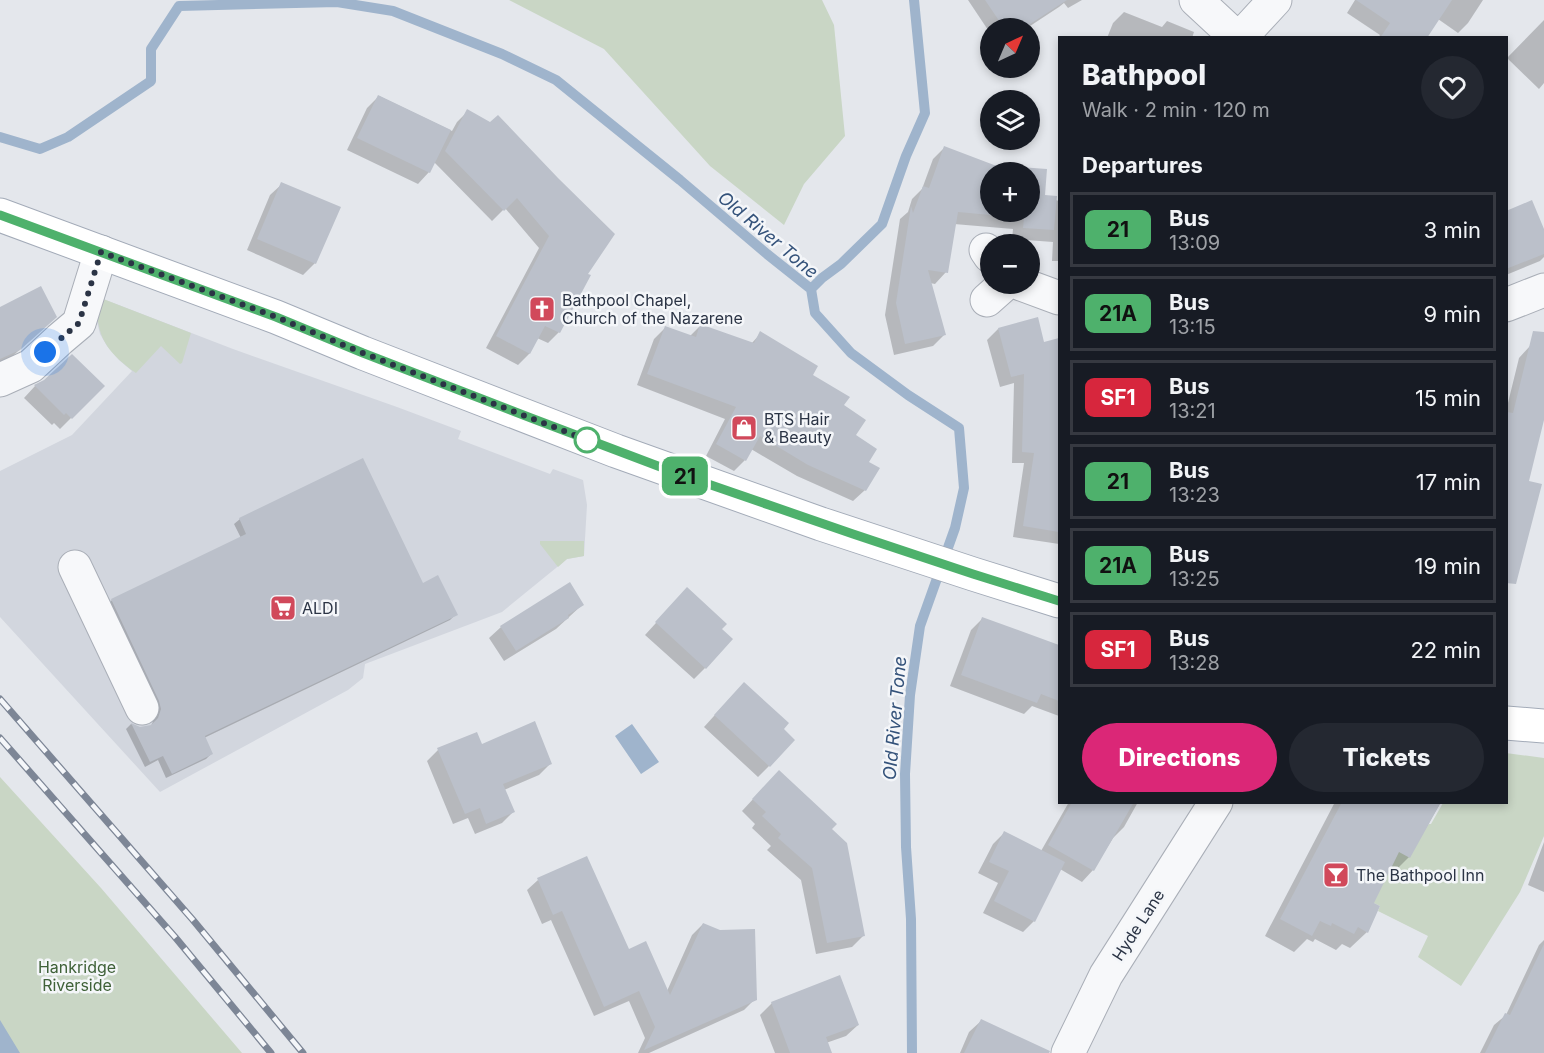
<!DOCTYPE html>
<meta charset="utf-8">
<style>
body{margin:0;font-family:Inter,sans-serif;background:#242831;color:#f1f3f6;height:100vh;display:flex;flex-direction:column;font-size:22px;white-space:nowrap}
*{box-sizing:border-box;margin:0}
p{font-size:20px;color:#9ea1a6}
.icon{flex:none;width:33px;height:33px;fill:none;stroke:currentColor;stroke-width:2;stroke-linecap:round;stroke-linejoin:round}
.map{position:relative;flex:1;overflow:hidden}
.sheet{position:absolute;left:1058px;top:36px;width:450px;height:768px;display:flex;flex-direction:column;background:#171b24;border-radius:0px;box-shadow:0 3px 9px #0003}
.sheet>*{flex:none}
.badge{padding:0 12px;border-radius:9px;font-size:21px;line-height:39px}
.needle{width:39px;rotate:44deg}
.buttons{position:absolute;left:980px;top:18px;display:grid;gap:12px}
.buttons a{display:grid;place-items:center;width:60px;height:60px;border-radius:50%;background:#171b24;box-shadow:0 3px 9px #0003;font-size:30px}
.you{position:absolute;width:30px;height:30px;margin:-15px;border:4px solid #fff;border-radius:50%;background:#1a73e8;box-shadow:0 0 0 9px #1a73e833}
.map>.badge{position:absolute;translate:-50% -50%;box-shadow:0 0 0 3px #fff}
h2{padding:0 24px;font-size:22px;line-height:54px}
.round{display:grid;place-items:center;flex:none;width:63px;height:63px;border-radius:32px;background:#242831}
.overview{display:flex;align-items:center;justify-content:space-between;height:102px;padding:0 24px}
h1{font-size:28px;font-weight:800;line-height:45px}
.cta{display:flex;gap:12px;margin-top:auto;padding:12px 24px}
.cta a{flex:1;height:69px;border-radius:36px;background:#db2777;color:#fff;font-size:24px;font-weight:800;line-height:69px;text-align:center}
.cta a+a{background:#242831;color:#f1f3f6}
ul{padding:0;list-style:none}
li{display:flex;align-items:center;gap:18px;height:75px;margin:0 12px 9px;padding:0 12px;border:3px solid #363941;border-radius:0px}
li div{flex:1}
li b{display:block;font-size:22px}
li em{font-style:normal}
li .badge{min-width:66px;font-weight:700;text-align:center}
.map>svg:first-child{display:block}
</style>
<div class="map">
<svg width="1544" height="1053" viewBox="0 0 1544 1053">
<rect width="100%" height="100%" fill="#e4e7ec"/>
<path fill="#d2d6de" d="M98,297L233,349L397,407L461,431L458,439L550,474L553,469L583,480L587,505L584,556L567,559L502,612L365,664L363,678L348,690L160,792L0,617V471L72,435L132,371L119,360L107,346L100,334L97,322Z"/>
<path fill="#c9d6c5" d="M509,0H822L834,25L845,136L804,184L784,225L710,166L604,49Z
M98,297L191,333L182,363L180,364L161,346L136,373C106,352 94,334 98,297Z
M540,541H584V556L567,559L558,567L540,544Z
M1506,753L1544,758V836L1520,892L1461,986L1418,957L1428,936L1378,911L1380,906L1374,903L1371,868L1429,824H1431L1443,803L1506,802Z
M0,777L101,888L242,1053H0Z"/>
<path fill="#9fb4cc" d="M632,724L659,762L641,774L615,736Z
M0,1020L20,1053H0Z"/>
<path fill="#0003" fill-rule="evenodd" d="M968,0H1082L1068,8L1064,3L1059,7L1027,28H990V33Z
M1355,0H1483L1468,23L1458,33L1438,19L1425,38H1378L1380,35L1347,13Z
M1124,12L1162,27L1167,21L1194,32L1192,38H1107L1113,23Z
M1544,20V83L1539,89L1507,58Z
M379,96L452,131L457,122L468,111L586,274L559,332L548,343L537,338L529,354L518,365L486,348L539,248L505,208L492,221L434,162L429,172L418,184L347,150L367,108Z
M944,148L993,166L1045,171L1043,196L1059,201V261H1052L1053,242L1012,239L1013,229L954,224L946,272L935,284L930,283L944,335L933,346L894,355L885,315L900,219L908,212L912,199L922,189L933,159ZM990,172H1029V212H990Z
M282,184L315,263L303,275L247,250L270,195Z
M1506,212L1544,233V257L1540,261L1506,275Z
M0,309L44,328L7,361L0,365Z
M701,325L751,344L761,333L811,375L842,406L854,435L867,463L865,490L853,501L797,476L751,449L745,460L734,471L706,456L725,419L637,385L654,339L666,327L690,336Z
M998,329L1043,344L1059,339V544L1013,537L1024,463H1012L1014,383L1000,387L987,340Z
M1530,346L1544,350V414L1506,544V411L1519,358Z
M45,381L103,386L60,429L54,423L52,425L24,398L35,386Z
M240,519L422,585L456,614L450,620L204,738L211,754L206,759L166,778L158,760L145,767L126,729L131,724L140,728L151,726L156,715L107,606L112,600L241,538L234,524Z
M569,584L582,605L556,629L504,661L489,638L501,627Z
M676,601L720,629L705,668L694,679L645,635Z
M982,619L1059,647V716L1032,706L1024,714L950,686L971,630Z
M733,695L782,730L769,766L758,777L704,727Z
M481,746L551,763L539,775L504,790L513,812L502,823L475,834L468,818L453,824L427,761L438,750Z
M768,783L864,935L852,947L816,954L801,880L767,850L771,846L752,828L755,824L742,811Z
M1069,802H1138L1124,827L1113,838L1093,870L1082,882L1060,869L1034,921L1023,932L983,913L998,883L978,873L993,844L1004,833L1041,851Z
M1335,802H1441L1409,857L1392,874L1388,871L1372,904L1367,932L1350,948L1342,944L1336,950L1315,939L1313,942L1307,939L1294,952L1265,936Z
M1544,842V892L1528,885Z
M538,880L628,951L667,991L692,935L703,924L755,999L744,1010L649,1053H638L645,1038L629,1001L594,1016L551,920L542,924L527,890Z
M1544,940V1053H1480L1494,1025L1506,1015L1539,945Z
M772,1003L858,1025L846,1036L826,1043L830,1053H775L760,1015Z
M981,1021L1041,1053H960L969,1032Z"/>
<g fill="none" stroke-linecap="round" stroke-linejoin="round">
<path stroke="#9fb4cc" stroke-width="10" d="M0,137L40,149L68,137L151,81V49L179,6L337,2L393,11L502,54L556,80L680,180L767,254L811,289L815,313L851,353L908,395L959,428L964,488L955,528L920,626L910,695L905,774L906,847L911,919L912,1053
M811,289L822,278L841,264L882,224L906,156L925,113L914,0"/>
</g>
<path fill="#bbc0ca" fill-rule="evenodd" d="M985,0H1067L1024,28H1004Z
M1356,0H1452L1427,38H1380L1390,23Z
M378,95L451,130L430,173L357,138Z
M467,109L490,122L498,115L558,178L615,234L588,274L591,275L560,333L545,326L530,354L496,336L549,236L517,198L504,211L445,151Z
M944,146L994,165L1047,169L1045,195L1057,196L1054,230L1023,228L1024,218L958,212L948,273L928,270L946,335L905,344L896,303L911,206L913,213L923,186L929,188ZM990,172H1029V212H990Z
M281,182L341,207L316,264L257,239Z
M1532,200L1544,229V254L1506,269V211Z
M41,286L57,317L20,350L0,359V307Z
M1038,317L1044,342L1059,338V532L1023,526L1034,453L1022,452L1024,374L1011,377L998,328Z
M700,324L754,343L760,331L818,366L813,375L850,397L844,405L866,420L856,435L877,449L869,462L880,468L866,491L808,465L760,436L746,461L716,444L736,407L647,374L665,326L696,337Z
M1533,331L1544,332V420L1529,481L1542,484L1516,584L1506,583V412L1513,413Z
M72,354L105,386L72,419L66,413L64,415L34,385L44,380Z
M363,458L423,583L438,575L458,615L205,736L213,754L172,774L163,756L150,762L131,723L140,727L151,725L158,718L161,709L159,701L111,599L246,534L239,518Z
M570,582L584,605L568,615L569,618L516,651L500,626Z
M687,587L727,624L722,629L733,639L706,669L655,622Z
M982,617L1059,645V701L1041,694L1037,703L961,675Z
M744,682L789,723L784,729L795,740L770,767L714,715Z
M535,721L552,764L503,784L515,812L486,824L480,808L465,814L437,748L477,732L482,744Z
M779,770L837,824L832,829L847,843L865,936L827,943L812,868L778,838L781,834L762,816L766,812L752,799Z
M1072,802H1134L1094,871L1048,845Z
M1342,802H1441L1410,858L1399,852L1374,903L1380,906L1368,933L1358,927L1354,934L1332,923L1331,926L1320,921L1312,936L1280,919Z
M1004,831L1065,862L1035,922L994,901L1009,871L989,862Z
M587,856L629,949L646,941L670,995L703,923L720,930L755,929L757,1000L644,1050L655,1027L639,991L604,1007L562,911L553,915L537,878Z
M1544,944V1053H1485L1505,1013L1510,1015Z
M840,975L859,1025L826,1037L832,1053H790L771,1002Z
M981,1019L1050,1051L1049,1053H964Z"/>
<g fill="none" stroke-linecap="round" stroke-linejoin="round">
<defs>
<path id="minor" d="M1196,0L1237,38
M1240,38L1275,0
M986,250L990,256
M1021,284L1059,298
M987,300L1005,284
M1506,305L1544,290
M0,380L31,366L60,339L79,323L101,252
M75,567L142,708
M1068,1053L1106,975L1216,802"/>
<path id="major" d="M0,215L276,317L363,353L616,451L821,524L973,574L1059,601
M1506,723L1544,726"/>
</defs>
<use href="#minor" stroke="#a9aeb7" stroke-width="35"/>
<use href="#major" stroke="#a3abb8" stroke-width="35"/>
<use href="#minor" stroke="#f7f8fa" stroke-width="33"/>
<use href="#major" stroke="#fff" stroke-width="33"/>
<defs>
<path id="rail" d="M0,699L193,920L303,1053
M0,738L175,937L271,1053"/>
</defs>
<use href="#rail" stroke="#7d8696" stroke-width="7"/>
<use href="#rail" stroke="#f4f6f9" stroke-width="4.5" stroke-dasharray="14" stroke-linecap="butt"/>
</g>
<g fill="none" stroke-linecap="round" stroke-linejoin="round">
<defs>
<path id="line" d="M0,215L276,317L363,353L531,418L679,474L853,534L973,574L1059,601"/>
</defs>
<use href="#line" stroke="#fff" stroke-width="14"/>
<use href="#line" stroke="#4eb16c" stroke-width="9"/>
<path stroke="#2b3445" stroke-width="6" stroke-dasharray="0 10.8" d="M45,352L79,323L101,252L276,317L363,353L595,443L587,440"/>
</g>
<defs>
<symbol id="church-square" viewBox="-11 -11 22 22"><rect x="-9" y="-9" width="18" height="18" rx="4" fill="#d1495b" stroke="#f4f6f9"/><path d="M-1.2-6h2.4v3.5h3.3v2.4h-3.3V6h-2.4V-.1h-3.3v-2.4h3.3Z" fill="#fff"/></symbol>
<symbol id="shop-square" viewBox="-11 -11 22 22"><rect x="-9" y="-9" width="18" height="18" rx="4" fill="#d1495b" stroke="#f4f6f9"/><path d="M-5-2.5h2.3a2.7 3.5 0 0 1 5.4 0H5L5.5 6h-11ZM-1.5-2.5h3a1.5 2.3 0 0 0-3 0Z" fill="#fff"/></symbol>
<symbol id="supermarket-square" viewBox="-11 -11 22 22"><rect x="-9" y="-9" width="18" height="18" rx="4" fill="#d1495b" stroke="#f4f6f9"/><path d="M-6-5.5h2.5l.6 2H6L4.5 2H-2.5L-4.4-4H-6ZM-1.5 3.2a1.3 1.3 0 1 0 .1 0ZM3 3.2a1.3 1.3 0 1 0 .1 0Z" fill="#fff"/></symbol>
<symbol id="bar-square" viewBox="-11 -11 22 22"><rect x="-9" y="-9" width="18" height="18" rx="4" fill="#d1495b" stroke="#f4f6f9"/><path d="M-6-5H6L.8 .8V4.5H3.5V6h-7V4.5H-.8V.8Z" fill="#fff"/></symbol>
</defs>
<g fill-rule="evenodd">
<use href="#church-square" x="527" y="294" width="30" height="30"/>
<use href="#shop-square" x="729" y="413" width="30" height="30"/>
<use href="#supermarket-square" x="268" y="593" width="30" height="30"/>
<use href="#bar-square" x="1321" y="860" width="30" height="30"/>
</g>
<circle fill="#fff" stroke="#4eb16c" stroke-width="3" cx="587" cy="440" r="12"/>
<g text-anchor="middle" stroke-width="5" stroke-linejoin="round" paint-order="stroke">
<g font-size="16" fill="#2b3445" stroke="#f4f6f9" text-anchor="start">
<text x="562" y="306">Bathpool Chapel,<tspan x="562" dy="18">Church of the Nazarene</tspan></text>
<text x="764" y="425">BTS Hair<tspan x="764" dy="18">&amp; Beauty</tspan></text>
<text x="302" y="614">ALDI</text>
<text x="1356" y="881">The Bathpool Inn</text>
</g>
<g font-size="16" fill="#2b3445" stroke="#f4f6f9">
<text transform="translate(1138 925) rotate(-57)" y="6">Hyde Lane</text>
</g>
<g font-size="16" fill="#3f6138" stroke="#f4f6f9">
<text x="77" y="973">Hankridge<tspan x="77" dy="18">Riverside</tspan></text>
</g>
<g font-size="18" font-style="italic" fill="#34527a" stroke="#f4f6f9">
<text transform="translate(768 235) rotate(40)" y="6">Old River Tone</text>
<text transform="translate(895 718) rotate(-85)" y="6">Old River Tone</text>
</g>
</g>
</svg>
<div class="buttons">
<a><svg class="needle" viewBox="-14 -14 28 28"><path d="M0-13l5 13h-10z" fill="#e53935"/><path d="M0 13l5-13h-10z" fill="#9ea1a6"/></svg></a>
<a><svg class="icon" aria-label="layers" viewBox="0 0 24 24"><path d="M12 4l9 5-9 5-9-5zM3 14l9 5 9-5"/></svg></a>
<a>+</a>
<a>−</a>
</div>
<div class="you" style="left:45px;top:352px"></div>
<b class="badge" style="left:685px;top:476px;background:#4eb16c;color:#111">21</b>
<section class="sheet">
<div class="overview"><div><h1>Bathpool</h1><p>Walk · 2 min · 120 m</p></div><a class="round"><svg class="icon" aria-label="heart" viewBox="0 0 24 24"><path d="M12 20l-8-8c-3-5 5-10 8-4 3-6 11-1 8 4z"/></svg></a></div>
<h2>Departures</h2>
<ul>
<li><span class="badge" style="background:#4eb16c;color:#111">21</span><div><b>Bus</b><p>13:09</p></div><em>3 min</em></li>
<li><span class="badge" style="background:#4eb16c;color:#111">21A</span><div><b>Bus</b><p>13:15</p></div><em>9 min</em></li>
<li><span class="badge" style="background:#d7263d;color:#fff">SF1</span><div><b>Bus</b><p>13:21</p></div><em>15 min</em></li>
<li><span class="badge" style="background:#4eb16c;color:#111">21</span><div><b>Bus</b><p>13:23</p></div><em>17 min</em></li>
<li><span class="badge" style="background:#4eb16c;color:#111">21A</span><div><b>Bus</b><p>13:25</p></div><em>19 min</em></li>
<li><span class="badge" style="background:#d7263d;color:#fff">SF1</span><div><b>Bus</b><p>13:28</p></div><em>22 min</em></li>
</ul>
<div class="cta"><a>Directions</a><a>Tickets</a></div>
</section>
</div>
